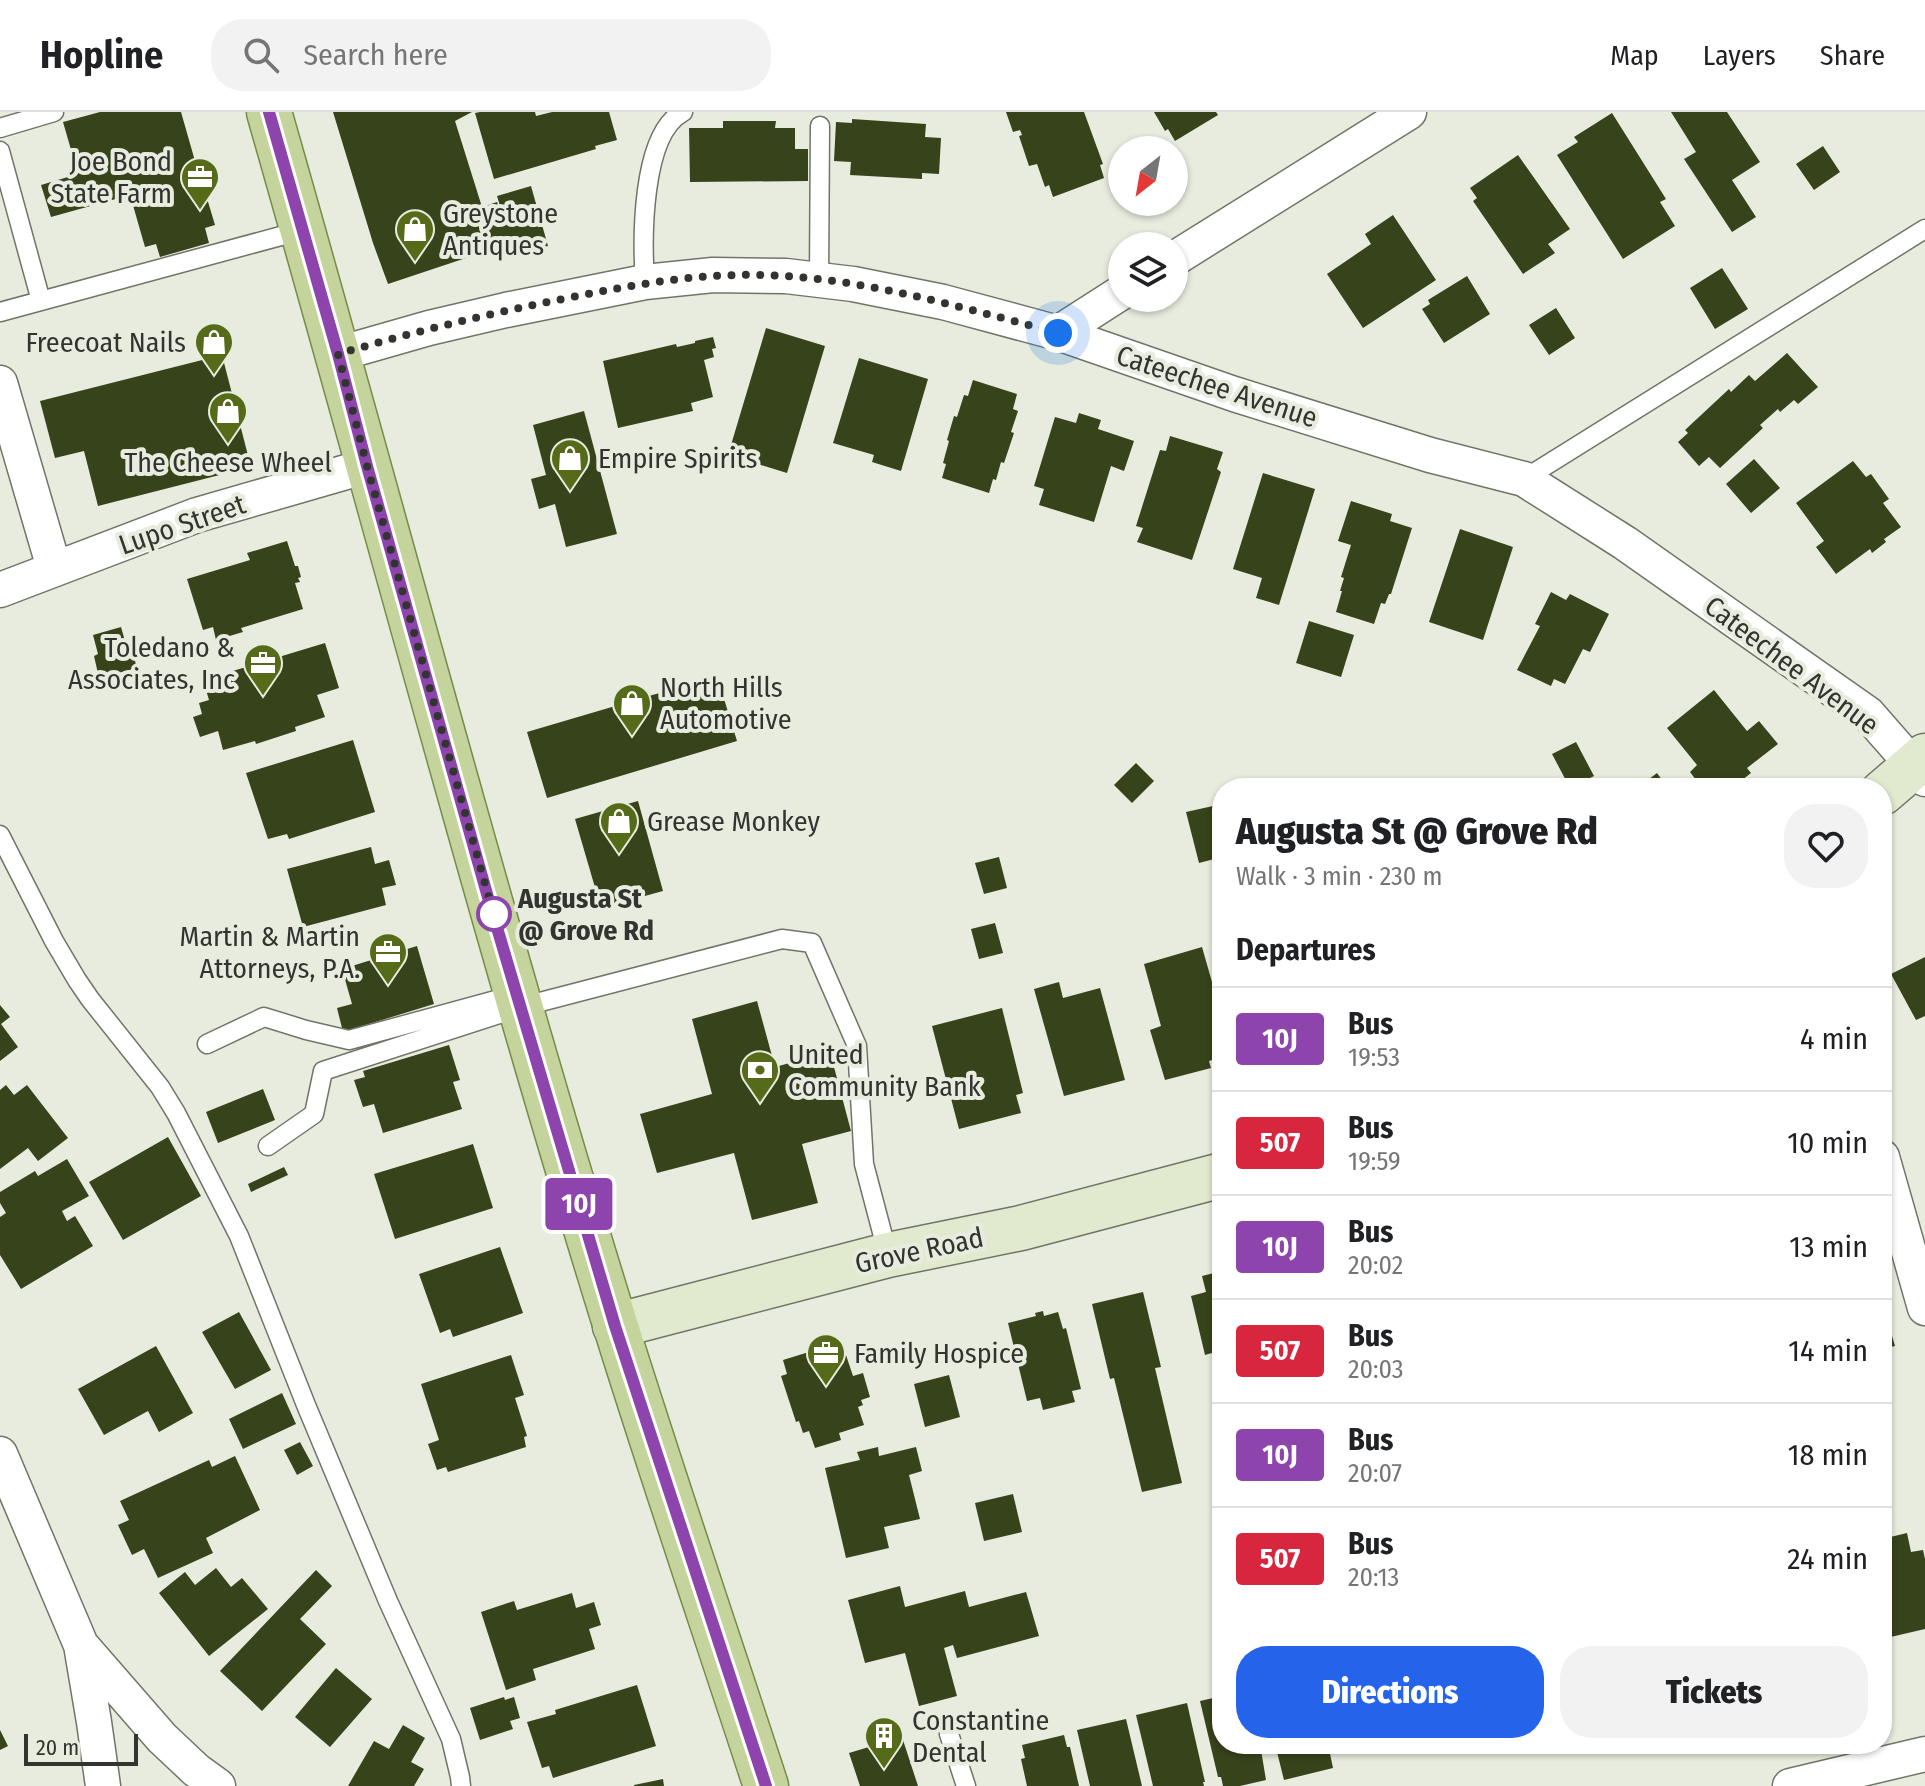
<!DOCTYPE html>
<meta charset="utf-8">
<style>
body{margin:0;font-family:"Fira Sans Condensed",sans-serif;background:#f2f2f2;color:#202124;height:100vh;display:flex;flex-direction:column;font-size:30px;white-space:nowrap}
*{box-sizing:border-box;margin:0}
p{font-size:26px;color:#757577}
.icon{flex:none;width:44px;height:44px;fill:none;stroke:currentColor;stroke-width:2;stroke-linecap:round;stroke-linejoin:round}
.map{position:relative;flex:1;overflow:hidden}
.side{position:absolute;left:1212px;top:666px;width:680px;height:976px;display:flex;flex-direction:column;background:#fff;border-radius:32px;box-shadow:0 2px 6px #0004}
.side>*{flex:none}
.badge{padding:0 16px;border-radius:6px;font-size:28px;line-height:52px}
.needle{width:52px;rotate:211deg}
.controls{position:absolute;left:1108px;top:24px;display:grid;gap:16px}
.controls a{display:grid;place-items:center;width:80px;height:80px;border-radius:50%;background:#fff;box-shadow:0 2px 6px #0004;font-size:40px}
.scale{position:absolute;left:24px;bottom:20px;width:114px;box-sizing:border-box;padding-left:8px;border:4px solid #32342f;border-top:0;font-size:22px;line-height:28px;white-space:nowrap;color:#32342f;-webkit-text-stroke:6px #e7ecde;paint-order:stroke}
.you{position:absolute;width:40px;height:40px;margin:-20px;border:6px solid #fff;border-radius:50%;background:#1a73e8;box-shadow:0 0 0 12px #1a73e833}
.map>.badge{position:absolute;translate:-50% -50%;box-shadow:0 0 0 4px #fff}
h2{padding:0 24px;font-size:30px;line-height:72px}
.round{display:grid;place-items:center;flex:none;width:84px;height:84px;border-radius:32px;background:#f2f2f2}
.head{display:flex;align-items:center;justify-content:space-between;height:136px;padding:0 24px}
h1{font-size:38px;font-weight:800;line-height:60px}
.button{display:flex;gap:16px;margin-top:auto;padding:16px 24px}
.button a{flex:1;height:92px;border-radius:32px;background:#2563eb;color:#fff;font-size:32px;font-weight:800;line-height:92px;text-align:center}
.button a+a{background:#f2f2f2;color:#202124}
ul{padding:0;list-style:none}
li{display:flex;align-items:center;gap:24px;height:104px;padding:0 24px;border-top:2px solid #e0e0e0}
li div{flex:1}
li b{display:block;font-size:30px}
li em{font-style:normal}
li .badge{min-width:88px;font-weight:700;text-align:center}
header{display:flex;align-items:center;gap:48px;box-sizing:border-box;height:112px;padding:0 40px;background:#fff;border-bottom:2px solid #e0e0e0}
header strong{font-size:38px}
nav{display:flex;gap:44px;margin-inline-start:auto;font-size:28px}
.search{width:560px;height:72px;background:#f2f2f2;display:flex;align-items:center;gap:20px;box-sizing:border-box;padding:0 28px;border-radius:32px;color:#757577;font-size:30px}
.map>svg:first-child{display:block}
</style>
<header>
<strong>Hopline</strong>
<div class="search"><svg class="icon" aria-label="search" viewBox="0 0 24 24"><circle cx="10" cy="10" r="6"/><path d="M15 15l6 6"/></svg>Search here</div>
<nav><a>Map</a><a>Layers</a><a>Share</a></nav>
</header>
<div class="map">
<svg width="1925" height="1674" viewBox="0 0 1925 1674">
<rect width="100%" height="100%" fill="#e7ecde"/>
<path fill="#37431b" d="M100,0H181L199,63L190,66L196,85L206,83L215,113L205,116L209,131L160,145L156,132L145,135L130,83L51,105L41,73L78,62L63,10Z
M333,0H472L455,9L482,95L497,90L506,114L497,84L531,74L548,134L515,143L511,131L388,172L373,131Z
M480,0H535L536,4L552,0H609L617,28L595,34L596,37L494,67L475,1Z
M1006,0H1084L1103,52L1100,53L1104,66L1053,85L1049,73L1045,75L1037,52L1029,54L1019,24L1022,23L1020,18L1013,20Z
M1154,0H1216L1218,3L1175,29L1168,17L1165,19Z
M1671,0H1727L1760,50L1732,68L1756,105L1732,120L1684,47L1696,40Z
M1612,1L1666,87L1660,90L1675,114L1623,147L1557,43L1578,30L1574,25Z
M852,7L926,12L925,25L941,26L939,62L922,61V67L850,63L851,50L834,49L836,10L852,11Z
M723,9H776L775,16H795V37H808V69L690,70L689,16H723Z
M1823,34L1840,60L1814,78L1796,52Z
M1518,43L1570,117L1548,132L1555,141L1523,162L1473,89L1477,86L1470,76Z
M1393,103L1436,168L1363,216L1327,162L1371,132L1365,122Z
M1722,156L1748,197L1715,217L1690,176Z
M1467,164L1490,202L1444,231L1422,197L1430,192L1428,188Z
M1556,196L1575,226L1549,243L1529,213Z
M766,216L825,234L787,361L728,343Z
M713,225L716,236L712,237L714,245L704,248L713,285L691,291L693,299L618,316L603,249L676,232L677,235L695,231V229Z
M1787,241L1818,275L1798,292L1794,288L1780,300L1778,297L1760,313L1763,316L1720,356L1709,345L1699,354L1678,330L1688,321L1685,318L1729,277L1731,280L1749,263L1755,269Z
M222,243L251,355L98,394L84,339L55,346L40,289Z
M859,246L928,267L901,359L872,350L874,343L833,331Z
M973,268L1017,282L1013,297L1018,299L1011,320L1014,321L1004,351L1001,350L996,368L993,367L989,381L942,366L946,352L943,351L949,329L947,328L954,304L957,305L964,283L968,284Z
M584,299L617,422L566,435L555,392L539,397L531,367L546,363L533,313Z
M1079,301L1101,308L1098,317L1134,329L1124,359L1111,354L1094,410L1039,393L1044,377L1034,374L1055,305L1076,311Z
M1170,324L1223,340L1217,357L1221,360L1192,448L1137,430L1143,416L1136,414L1160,338L1166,339Z
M1754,347L1780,376L1751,401L1726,372Z
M1853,349L1866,365L1871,362L1889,387L1883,391L1901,415L1884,427L1886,430L1872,441L1870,437L1836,462L1816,435L1824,429L1796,391Z
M1263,361L1315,377L1279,493L1256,486L1262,466L1233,457Z
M1351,389L1392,402L1390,409L1412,416L1391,482H1389L1385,492L1381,491L1374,512L1336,500L1342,479H1340L1344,466L1341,465L1351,433L1338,429Z
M1460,417L1513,435L1483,528L1429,510Z
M287,429L295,454H298L301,465L298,466L300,470L295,471L303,497L241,516L243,520L216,528L213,515L203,518L187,467L250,448L247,441Z
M1551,480L1566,488L1570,482L1609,502L1590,540L1583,537L1565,572L1554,567L1551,574L1517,558L1540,514L1535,512Z
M1309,509L1354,523L1341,565L1296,551Z
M121,515L127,536L131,535L137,556L99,566L94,544L98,542L93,523Z
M325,531L339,576L317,583L325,605L295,615L296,619L256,632L255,629L223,638L218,619L200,625L193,605L202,602L199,591L209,588L203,568Z
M717,564L737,629L547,686L527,620Z
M1714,578L1747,619L1759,609L1778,632L1747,656L1751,661L1732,676L1727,673L1724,676H1702L1690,660L1697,653L1667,616Z
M353,628L375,700L289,727L287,722L268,727L246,661Z
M1576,630L1594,664L1570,676L1552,642Z
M1136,651L1154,669L1132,691L1114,673Z
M1657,661L1665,672L1659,676H1637Z
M638,689L663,779L601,796L575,707Z
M1222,692V745L1199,751L1186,700Z
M371,735L375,752L389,748L396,773L382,776L386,793L303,815L287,757Z
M999,745L1007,776L984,782L975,751Z
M995,811L1003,841L979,847L971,817Z
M417,834L434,892L343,920L337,896L352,892L342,857Z
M1202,835L1216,884L1220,883L1222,891V945L1209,949L1211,956L1165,968L1150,918L1161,914L1144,852Z
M1925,845V904L1916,908L1891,862Z
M1059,870L1063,886L1100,876L1125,968L1064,984L1034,877Z
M757,889L775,955L830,940L851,1019L802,1032L818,1091L752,1108L734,1041L657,1061L640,1002L712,982L692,907Z
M0,893L10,905L1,912L18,935L0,949Z
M1002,896L1023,981L1016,983L1021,1001L959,1017L932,914Z
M449,933L460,968L453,970L462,997L383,1021L374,992L363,995L354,968L365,965L363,959Z
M6,973L14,983L27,973L68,1026L38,1049L28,1036L0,1057V978Z
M263,977L275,1008L218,1031L206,1000Z
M168,1025L201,1084L123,1128L89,1070Z
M473,1032L493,1096L395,1127L374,1062Z
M67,1047L89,1084L62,1099L67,1109L75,1104L93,1134L21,1177L0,1143V1105L6,1101L0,1091V1080L35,1059L38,1064Z
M284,1055L288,1063L251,1080L248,1072Z
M500,1135L523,1201L453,1225L450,1217L440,1221L419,1162Z
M1222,1159V1238L1205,1243L1191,1184L1206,1180L1202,1164Z
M1143,1180L1161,1255L1155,1256L1182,1371L1142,1380L1114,1266L1110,1267L1092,1192Z
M1043,1199L1044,1204L1058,1200L1063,1217L1066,1216L1081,1277L1072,1279L1075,1290L1043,1298L1040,1286L1027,1289L1008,1211L1036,1204L1035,1201Z
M239,1200L271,1258L235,1277L202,1220Z
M1885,1200L1895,1234L1882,1237V1201Z
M838,1231L843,1244L846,1243L853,1264L863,1261L870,1285L861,1288L863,1293L858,1295L864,1313L839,1321L841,1328L815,1336L809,1319L803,1321L799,1309L796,1310L781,1264L787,1262L783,1248Z
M156,1234L193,1301L159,1320L148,1299L104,1323L78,1277Z
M1882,1242L1888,1261L1882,1263Z
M511,1243L524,1283L515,1286L527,1324L524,1325L526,1335L448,1360L446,1355L437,1358L428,1332L439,1328L421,1272Z
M949,1263L960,1305L925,1315L914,1272Z
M282,1281L296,1312L243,1337L229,1307Z
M300,1330L313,1354L297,1363L284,1338Z
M878,1335L879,1344L916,1335L922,1359L909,1363L920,1407L884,1415L889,1436L846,1446L825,1356L860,1348L857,1340Z
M235,1344L260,1398L206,1426L213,1441L158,1466L144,1437L132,1443L118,1413L129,1408L120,1389L209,1348L212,1355Z
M1013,1382L1022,1420L984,1429L975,1391Z
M1907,1421L1911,1440L1923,1438L1925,1447V1517L1882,1527V1427Z
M216,1456L231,1475L242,1466L268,1497L209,1544L159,1481L185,1460L195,1473Z
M316,1458L332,1474L300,1507L326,1532L262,1599L220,1559Z
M900,1474L905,1495L965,1479L969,1495L1026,1480L1039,1524L957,1546L953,1533L944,1536L957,1584L919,1594L905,1541L865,1551L848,1488Z
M572,1481L576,1496L594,1490L601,1513L589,1517L595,1537L533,1557L536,1568L506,1578L481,1500L514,1489L517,1498Z
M336,1556L372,1587L330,1635L295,1605Z
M637,1573L656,1634L553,1666L549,1654L542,1656L527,1610L556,1602L555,1598Z
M1222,1584V1632H1260L1266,1668L1240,1674H1223L1221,1665H1218L1200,1589Z
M504,1585L505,1588L514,1585L520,1606L510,1609L513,1617L480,1628L470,1596Z
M1187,1591L1205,1670H1203L1204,1674H1153L1136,1603Z
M1126,1607L1142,1674H1090L1077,1618Z
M403,1613L425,1626L411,1650L424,1657L414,1674H348L374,1629L389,1637Z
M0,1618L8,1634L0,1638Z
M1064,1623L1067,1635H1070L1079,1674H1027L1021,1647L1025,1646L1022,1633Z
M902,1625L918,1674H860L849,1641Z
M1275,1632H1328L1333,1656L1284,1668Z
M1422,1632H1457L1458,1636L1441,1640V1637L1436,1638V1636L1424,1639Z
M663,1667L664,1674H634V1673Z"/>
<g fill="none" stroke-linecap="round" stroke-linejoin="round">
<defs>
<path id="lane" d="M0,16L54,0
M0,39L41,189
M819,168L820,14
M645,170C642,128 641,22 683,0
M0,200L303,118
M1524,367L1925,117
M0,723L54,829L77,868L90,887L160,975L176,1001L239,1124L306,1293L388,1489L451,1627L460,1665L461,1674
M207,932L264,905L306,918L349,928L518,882
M268,1034L314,1002L323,959L521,895L782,827L812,831L857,934L864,1052L888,1143
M949,1622L966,1674"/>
<path id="street" d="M1174,147L1409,0
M1058,221L1122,180
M338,242L429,216L506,198L645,170L713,163L786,164L853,172L943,190L1058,221L1234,282L1430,343L1524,367L1625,431L1868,602L1925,667
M0,271L54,456
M0,478L197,403L367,354
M1882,1045L1925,1196
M0,1342L81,1533L162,1626L196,1658L218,1674
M81,1533L94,1610L103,1674
M1790,1674L1925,1642"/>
<path id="secondary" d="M1882,681L1925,644
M615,1214L888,1143L1021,1116L1222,1063"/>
<path id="primary" d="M269,0C385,405 491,813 616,1215C664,1369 716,1521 766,1674"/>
</defs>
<use href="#lane" stroke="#707568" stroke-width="21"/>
<use href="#street" stroke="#707568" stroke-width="37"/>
<use href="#secondary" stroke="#707568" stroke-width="47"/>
<use href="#primary" stroke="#778a4b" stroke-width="47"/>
<use href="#lane" stroke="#fff" stroke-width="18"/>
<use href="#street" stroke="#fff" stroke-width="34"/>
<use href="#secondary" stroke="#e1eace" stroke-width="44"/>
<use href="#primary" stroke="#c4d49c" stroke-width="44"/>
</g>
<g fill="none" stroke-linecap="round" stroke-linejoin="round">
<defs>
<path id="line" d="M269,0L338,242L367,354L487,782L615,1214L766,1674"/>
</defs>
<use href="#line" stroke="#fff" stroke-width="18"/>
<use href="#line" stroke="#8e44ad" stroke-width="12"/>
<path stroke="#32342f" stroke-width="8" stroke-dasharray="0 14.4" d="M494,802L495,807L367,354L338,242C414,220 490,201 568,186C641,171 710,159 785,164C877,170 968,197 1058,221"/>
</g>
<defs>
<symbol id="office-pin" viewBox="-11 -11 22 30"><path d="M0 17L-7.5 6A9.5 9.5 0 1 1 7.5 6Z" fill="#566b19" stroke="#e7ecde"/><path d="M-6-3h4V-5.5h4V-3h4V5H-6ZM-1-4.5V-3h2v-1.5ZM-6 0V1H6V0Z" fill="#fff"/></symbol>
<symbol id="shop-pin" viewBox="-11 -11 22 30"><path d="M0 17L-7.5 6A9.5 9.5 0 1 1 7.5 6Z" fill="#566b19" stroke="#e7ecde"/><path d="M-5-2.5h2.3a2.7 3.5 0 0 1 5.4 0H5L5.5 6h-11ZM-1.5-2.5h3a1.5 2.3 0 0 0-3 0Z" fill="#fff"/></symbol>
<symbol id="bank-pin" viewBox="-11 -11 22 30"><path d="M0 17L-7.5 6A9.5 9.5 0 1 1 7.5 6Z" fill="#566b19" stroke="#e7ecde"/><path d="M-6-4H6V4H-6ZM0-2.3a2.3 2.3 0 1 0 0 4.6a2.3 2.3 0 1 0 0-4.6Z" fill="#fff"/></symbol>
<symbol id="building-pin" viewBox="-11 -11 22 30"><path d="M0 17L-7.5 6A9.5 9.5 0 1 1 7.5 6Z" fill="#566b19" stroke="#e7ecde"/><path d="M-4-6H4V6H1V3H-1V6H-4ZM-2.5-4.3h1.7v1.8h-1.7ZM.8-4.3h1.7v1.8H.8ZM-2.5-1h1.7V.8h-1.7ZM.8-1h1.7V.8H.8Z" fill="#fff"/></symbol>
</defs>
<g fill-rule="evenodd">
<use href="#office-pin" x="178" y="43" width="44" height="60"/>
<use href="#shop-pin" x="393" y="95" width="44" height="60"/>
<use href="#shop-pin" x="192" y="208" width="44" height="60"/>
<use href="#shop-pin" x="206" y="277" width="44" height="60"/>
<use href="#shop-pin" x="548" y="324" width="44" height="60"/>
<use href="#office-pin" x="241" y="529" width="44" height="60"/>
<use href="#shop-pin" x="610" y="569" width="44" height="60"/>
<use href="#shop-pin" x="597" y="687" width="44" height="60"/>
<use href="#office-pin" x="366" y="818" width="44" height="60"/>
<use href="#bank-pin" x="738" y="936" width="44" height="60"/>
<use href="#office-pin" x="804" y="1219" width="44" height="60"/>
<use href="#building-pin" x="862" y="1602" width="44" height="60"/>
</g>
<circle fill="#fff" stroke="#8e44ad" stroke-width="4" cx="494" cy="802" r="16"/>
<g text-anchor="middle" stroke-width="8" stroke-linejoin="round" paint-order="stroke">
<g font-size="28" fill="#32342f" stroke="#e7ecde" text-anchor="start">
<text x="172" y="59" text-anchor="end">Joe Bond<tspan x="172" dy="32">State Farm</tspan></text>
<text x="443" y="111">Greystone<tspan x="443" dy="32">Antiques</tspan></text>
<text x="186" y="240" text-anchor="end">Freecoat Nails</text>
<text x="598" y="356">Empire Spirits</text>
<text x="228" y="360" text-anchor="middle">The Cheese Wheel</text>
<text x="235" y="545" text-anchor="end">Toledano &amp;<tspan x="235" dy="32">Associates, Inc</tspan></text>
<text x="660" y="585">North Hills<tspan x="660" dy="32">Automotive</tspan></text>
<text x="647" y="719">Grease Monkey</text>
<text x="360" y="834" text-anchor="end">Martin &amp; Martin<tspan x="360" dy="32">Attorneys, P.A.</tspan></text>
<text x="788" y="952">United<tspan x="788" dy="32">Community Bank</tspan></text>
<text x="854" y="1251">Family Hospice</text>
<text x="912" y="1618">Constantine<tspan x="912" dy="32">Dental</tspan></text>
</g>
<g font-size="28" fill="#32342f" stroke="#e7ecde">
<text transform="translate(1217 274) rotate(18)" y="10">Cateechee Avenue</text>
<text transform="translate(182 412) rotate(-19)" y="10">Lupo Street</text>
<text transform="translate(1792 553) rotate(37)" y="10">Cateechee Avenue</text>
<text transform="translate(919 1138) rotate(-12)" y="10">Grove Road</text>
</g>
<g font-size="28" font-weight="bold" fill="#32342f" stroke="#e7ecde" text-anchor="start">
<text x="518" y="796">Augusta St<tspan x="518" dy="32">@ Grove Rd</tspan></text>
</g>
</g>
</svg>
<div class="controls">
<a><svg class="needle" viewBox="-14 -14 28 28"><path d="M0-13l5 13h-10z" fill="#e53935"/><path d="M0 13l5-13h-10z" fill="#757577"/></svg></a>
<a><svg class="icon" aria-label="layers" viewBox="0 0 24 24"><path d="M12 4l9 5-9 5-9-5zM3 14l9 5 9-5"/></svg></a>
</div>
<div class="scale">20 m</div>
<div class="you" style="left:1058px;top:221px"></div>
<b class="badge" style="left:579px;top:1092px;background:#8e44ad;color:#fff">10J</b>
<section class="side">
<div class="head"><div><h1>Augusta St @ Grove Rd</h1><p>Walk · 3 min · 230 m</p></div><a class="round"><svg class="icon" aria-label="heart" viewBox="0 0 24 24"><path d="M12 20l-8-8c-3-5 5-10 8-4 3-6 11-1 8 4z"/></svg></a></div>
<h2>Departures</h2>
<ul>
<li><span class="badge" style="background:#8e44ad;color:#fff">10J</span><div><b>Bus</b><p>19:53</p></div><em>4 min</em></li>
<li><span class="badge" style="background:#d7263d;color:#fff">507</span><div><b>Bus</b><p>19:59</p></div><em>10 min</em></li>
<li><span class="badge" style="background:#8e44ad;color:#fff">10J</span><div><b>Bus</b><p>20:02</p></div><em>13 min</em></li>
<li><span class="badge" style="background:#d7263d;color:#fff">507</span><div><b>Bus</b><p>20:03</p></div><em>14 min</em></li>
<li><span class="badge" style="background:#8e44ad;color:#fff">10J</span><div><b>Bus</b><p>20:07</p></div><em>18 min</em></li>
<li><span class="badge" style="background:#d7263d;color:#fff">507</span><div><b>Bus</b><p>20:13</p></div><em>24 min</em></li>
</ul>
<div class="button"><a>Directions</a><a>Tickets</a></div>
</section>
</div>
